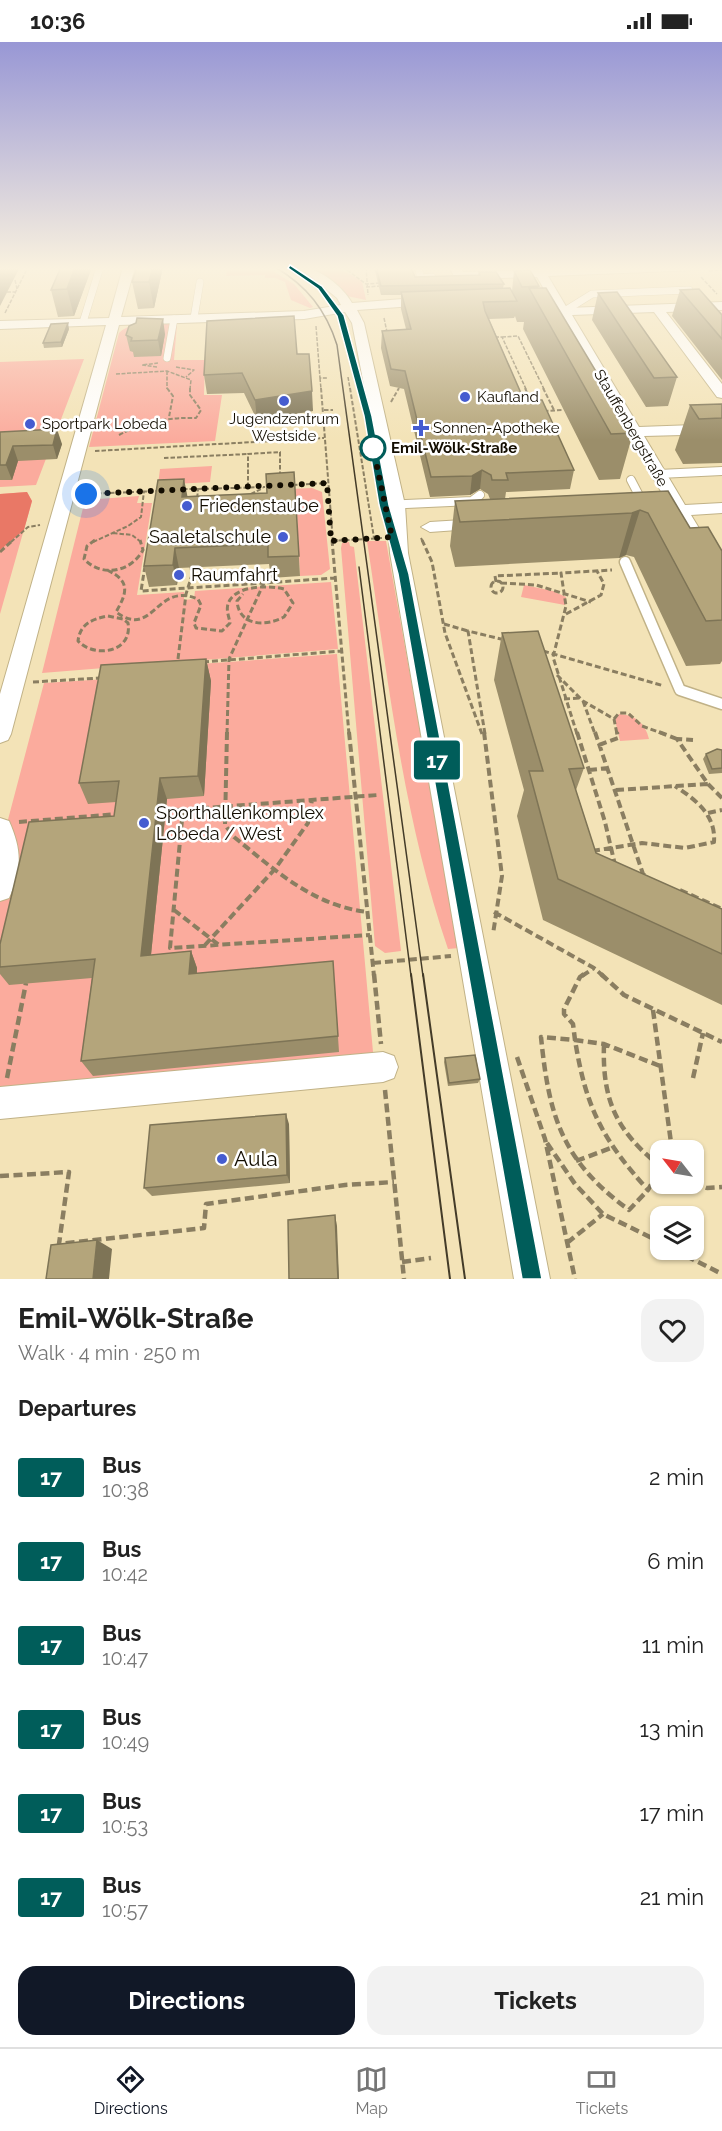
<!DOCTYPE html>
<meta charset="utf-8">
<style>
body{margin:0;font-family:Raleway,sans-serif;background:#f2f2f2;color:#222;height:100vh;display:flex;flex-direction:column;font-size:22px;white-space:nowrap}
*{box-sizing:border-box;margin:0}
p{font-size:20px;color:#767676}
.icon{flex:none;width:33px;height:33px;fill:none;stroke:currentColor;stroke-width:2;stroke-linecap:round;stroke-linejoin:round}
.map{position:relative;height:1237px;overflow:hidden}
.sheet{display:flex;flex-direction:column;background:#fff;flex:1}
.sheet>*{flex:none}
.badge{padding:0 12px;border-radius:4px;font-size:21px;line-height:39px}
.needle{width:39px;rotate:301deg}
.tools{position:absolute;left:650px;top:1098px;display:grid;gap:12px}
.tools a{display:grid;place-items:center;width:54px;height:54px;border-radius:12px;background:#fff;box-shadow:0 2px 4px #0004;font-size:30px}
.you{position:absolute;width:30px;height:30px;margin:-15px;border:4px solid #fff;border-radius:50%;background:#1a73e8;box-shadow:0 0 0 9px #1a73e833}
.map>.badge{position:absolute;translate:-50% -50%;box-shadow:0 0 0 3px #fff}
h2{padding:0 18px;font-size:22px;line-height:54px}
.round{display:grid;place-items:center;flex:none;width:63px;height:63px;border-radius:18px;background:#f2f2f2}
.summary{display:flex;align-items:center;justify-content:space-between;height:102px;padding:0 18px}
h1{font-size:28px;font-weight:700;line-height:45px}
.cta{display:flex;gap:12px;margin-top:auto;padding:12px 18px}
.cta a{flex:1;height:69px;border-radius:18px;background:#111827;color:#fff;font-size:24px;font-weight:700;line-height:69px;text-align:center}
.cta a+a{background:#f2f2f2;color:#222}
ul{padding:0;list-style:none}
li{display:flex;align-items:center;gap:18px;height:84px;padding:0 18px}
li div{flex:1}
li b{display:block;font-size:22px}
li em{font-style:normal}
li .badge{min-width:66px;font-weight:700;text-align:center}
.status{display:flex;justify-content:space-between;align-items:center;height:42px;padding:0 30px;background:#fff;direction:ltr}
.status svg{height:16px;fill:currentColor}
.dock{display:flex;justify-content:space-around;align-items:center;height:84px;border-top:2px solid #e0e0e0;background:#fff;font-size:16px;color:#767676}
.dock a{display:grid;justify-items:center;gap:3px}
.dock .active{color:#111827}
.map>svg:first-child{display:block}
</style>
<div class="status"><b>10:36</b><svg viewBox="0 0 49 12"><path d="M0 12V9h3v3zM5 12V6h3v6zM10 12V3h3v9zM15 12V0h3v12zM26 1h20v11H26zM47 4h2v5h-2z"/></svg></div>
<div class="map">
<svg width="722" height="1237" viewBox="0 0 722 1237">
<rect width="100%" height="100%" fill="#f3e3b7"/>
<path fill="#fbab9d" d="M227,225H266L294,242L313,265L310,266L291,258L285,240L275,236H265V233L226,234Z
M311,225C335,225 341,226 362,239L366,258L347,254Z
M177,282L174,318H205L204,353H222L215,399L89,405L119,291C132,277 159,282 177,282Z
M84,317L36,443L0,445V320Z
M212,424L210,440L158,443L160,427Z
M312,446L322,450L330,527L321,533L300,534L296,451L291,447Z
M27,450L32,459L0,572V452Z
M139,454L137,461H152L137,553L184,550V558L194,557L195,549L331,540L338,607L42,631L85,458Z
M367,499H386L459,906L448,907C403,775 388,637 367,499Z
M349,500L350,504L354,505L401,909L385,911L375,904L341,506L342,501Z
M524,543L553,549L566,555L565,563L521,555Z
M337,612L374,1021L0,1052V808L44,641L185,632L186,623Z
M619,672C636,673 645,681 649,697L620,699L615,678Z"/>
<path fill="#e97866" d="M27,450L32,459L24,488L0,508V452Z"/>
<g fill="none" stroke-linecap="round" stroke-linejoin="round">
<defs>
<path id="service-far2" d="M418,225L421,236L432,235
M563,270L592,252L689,248
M194,276L200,240
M84,277L100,225
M167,316L174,277"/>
<path id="service-far1" d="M659,432L722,429
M631,438L644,463
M384,463L472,459L480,453"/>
<path id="service" d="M625,520L680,648L722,662"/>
<path id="minor" d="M123,225H135L121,275L304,269L341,263L337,256L299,225C319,225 342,244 352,261L428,255L434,259L428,263L357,268L364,281L405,463L408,511L550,1237H514L390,511L387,463L352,281L345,270L304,277L119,283L11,692L8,698L0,701V652L106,283L0,287V279L109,276Z
M449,225H461L463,230L533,228L531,225L544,227L703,225L697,228L548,234L567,266L722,260V268L666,270L722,342V356L717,355L654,270L572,273L639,385L722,382V392L644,394L685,463L722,461V471L691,473L722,524V546L715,544L675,475H663L660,471L670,465L537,235L459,237L455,236Z
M479,477L488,482L485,486L430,490L421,485L430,480Z
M0,776L9,779C22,808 22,827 9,856L0,859Z
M383,1010L394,1014L398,1025L394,1036L383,1040L0,1077V1045Z"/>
</defs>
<use href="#service-far2" stroke="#c1b287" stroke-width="8"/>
<use href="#service-far1" stroke="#c1b287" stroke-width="10"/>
<use href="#service" stroke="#c1b287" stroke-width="13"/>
<use href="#minor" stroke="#c1b287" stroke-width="2"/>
<path stroke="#8a7e61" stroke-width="1.5" stroke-dasharray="4 1.5" stroke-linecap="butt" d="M343,225L366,242L380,241
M366,225L368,253
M709,229L722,228
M701,235L717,252
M15,238L17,247
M366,245L381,244
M7,250H16
M5,271L28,225
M384,276L387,290
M316,284L320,336H328
M495,295H502L526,347
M502,295L518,294L544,347
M157,325L142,323L158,321
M176,325L194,328L186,335
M167,329V347
M116,332L167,329L191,338L190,347
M348,335L350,347
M320,336L321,347"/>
<path stroke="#8a7e61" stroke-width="2" stroke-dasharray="4.5 2" stroke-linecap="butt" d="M167,346L173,354L169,375
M321,346L333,500
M350,346L374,496
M525,346L531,359
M543,346L554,368
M391,360L399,346
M324,368H333
M544,369L563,368
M119,393C144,380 168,375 196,376L201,368L190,353V346
M95,409L324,396
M164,416L248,412
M293,443L327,441
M248,445V412L280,410V433
M183,447H198L197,458
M198,447L265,445
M84,452L157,449
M251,452L263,446
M113,491L132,493L141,500
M421,496L423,500
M332,499L382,496
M11,500L28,485L40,483
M93,500L128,484L141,475L144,449"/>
<path stroke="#8a7e61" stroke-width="3" stroke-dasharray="6 3" stroke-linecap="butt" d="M95,498L87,504L84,517C102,536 131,530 143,508L140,498
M332,498L349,692
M422,498L432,520L445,591L482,692
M332,499L342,498
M0,510L13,498
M145,524L141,549L264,541
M107,528C131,539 127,551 116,570C154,598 155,539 198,557L201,563L194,581L196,586L222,589L230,581C229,575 226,568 228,562C234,543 269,543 284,547L293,561L284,575C265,585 239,584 237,559L243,552
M491 545a6 6 0 1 1 12 0a6 6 0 1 1-12 0Z
M496,540L495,534L561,531
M501,541L536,543L591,560
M566,572L601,553L604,542L597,529
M108,574L123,577L128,581C133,610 95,617 78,599C80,582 92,577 108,574Z
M444,582L468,589
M543,609L664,644
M178,617L186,552L192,533L191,524
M203,620L341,609
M557,633L583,659L614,677L617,692
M33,640L101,636
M564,657L580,656
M583,659L595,692
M614,677L619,671H628L642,684L664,692
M227,692L229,617L264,541L335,536
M485,692L468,589L505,598
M577,692L553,615L566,564L561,531L612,528"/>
<path stroke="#8a7e61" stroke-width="4" stroke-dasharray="8 4" stroke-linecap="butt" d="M227,690L225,783L234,795C275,828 313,864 368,870
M349,690L374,934
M484,690L502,834L493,892
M577,690L605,780L615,823
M595,690L643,832L646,834
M659,690L677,697
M599,703L618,696L617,690
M589,728L608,726
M708,742L722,756
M616,748L708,742L677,697L693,698
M183,767L170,906L370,893
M165,769L378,753
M708,771L722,768
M19,780L117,772
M592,809L642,801L685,806L714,800C716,773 696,758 675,744
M680,848L722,867
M174,868L219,903
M494,870L594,926L603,934
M205,903L275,827L308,781L312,758
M373,921L451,914
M582,934L594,926"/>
<path stroke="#8a7e61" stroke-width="4.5" stroke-dasharray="9 4.5" stroke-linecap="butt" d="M374,932L381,1002
M584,932L580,935L564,967V972L573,982L575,998L541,995C549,1075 562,1119 629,1168L648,1148
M601,932L624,953L722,1000
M653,968L672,1108
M604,1002C602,1058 616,1089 660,1124
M517,1015L545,1097L575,1237
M660,1024L604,1002L575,998C586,1066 602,1097 648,1148L660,1127
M7,1036L26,941
M693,1036L703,991
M385,1048L404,1237
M547,1101L575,1142L603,1172L660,1200
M576,1119L611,1106
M0,1134L69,1130L59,1202L204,1186L206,1162L345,1143L394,1140
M693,1141L707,1146L722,1145
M567,1201L603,1172
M674,1208L722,1232
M402,1220L431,1216"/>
<use href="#service-far2" stroke="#fff" stroke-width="7"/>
<use href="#service-far1" stroke="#fff" stroke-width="8"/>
<use href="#service" stroke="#fff" stroke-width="10"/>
<use href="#minor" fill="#fff" fill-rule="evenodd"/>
<path stroke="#433b28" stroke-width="1.5" d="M275,225C307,244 326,268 337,303L423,934
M359,525L411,934"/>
<path stroke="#433b28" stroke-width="2" d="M411,932L450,1237
M423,932L465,1237"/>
</g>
<path fill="#9b8e6a" d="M92,225L74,274L58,275L51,248Z
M163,225L154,266L138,267L132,240Z
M374,225H411L415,235L478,233L479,230L504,242L503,246L512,249L514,229L539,244L538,246L633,391L620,437L599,438L523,287L524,280H517L515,274L514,276L489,277L524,358L574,428L570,447L506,450L505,457H490L488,452L480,447L470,453L430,455L404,347L390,344L381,306L382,289L406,287L401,267V253H381Z
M472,225H490V227H473Z
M680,248L722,273V338L672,274Z
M598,251L677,335L668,364L646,365L592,278Z
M69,287L62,305L44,306L43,301Z
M165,292L161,314L134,315L133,310L130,309L126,293Z
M297,312L313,369L257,378L244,351L207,352L204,333Z
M722,362V421L683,422L675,408L690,363Z
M0,390L62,402L57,417L18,419L12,438H0Z
M294,430L300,534L271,536L269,522L179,526L177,543L149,545L144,524L188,454L267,451Z
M668,449L690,486L722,509V619L720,622L686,624L634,515L626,513L619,516L455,525L450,504L455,459Z
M502,591L584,726L576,748L596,811L722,867V963L543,878L517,774L524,748L494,638Z
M206,617L211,639L204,754L167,757L151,913L191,909L197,926V932L333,919L339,1010L93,1034L81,1019L92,936L9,943L0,932V902L114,774L116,760L88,762L79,741Z
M722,708V731L709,732L703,717L706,712Z
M445,1016L480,1037L478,1041L448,1044L444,1020Z
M289,1082L290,1141L152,1154L144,1146Z"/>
<path fill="#7e7456" d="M0,225H20L0,264Z
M75,225H92L74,274L67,247Z
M153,225H163L154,266L149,240Z
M163,277L165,292L161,314L158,298Z
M68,281L69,287L62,305L61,300Z
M312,349L313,369L257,378L255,358Z
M57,387L62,402L57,417L53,403Z
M13,404L18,419L12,438L6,423Z
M482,428L480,447L470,453L472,434Z
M184,437L188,457L182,455Z
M640,468L626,513L619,516L632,471Z
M175,506L179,526L177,543L173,523Z
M206,617L211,639L204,754L198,734Z
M160,736L167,757L149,932L141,914Z
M191,909L197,926L196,950L189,932Z
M286,1072L289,1082L290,1141L287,1133Z
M335,1173L337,1184L339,1237H338Z
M97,1198L112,1207L109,1237H93Z"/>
<path fill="#b4a57b" stroke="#7e7456" stroke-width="1.5" d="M61,225H75L67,247L51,248Z
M137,225H153L149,240H132Z
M376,225H411L415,235L480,233L479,230H496L504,242L381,244Z
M530,228L539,244L522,245L514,229Z
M510,246L517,259L483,260L485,269L524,358H542L574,428L506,431L508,438H492L491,433L482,428L472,434L431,435L405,329L391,327L382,289L411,287L401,250Z
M529,246H546L633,391L611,392Z
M699,247L722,273V297L680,248Z
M617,250L677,335L654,336L598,251Z
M294,274L297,312H309L312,349L255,358L242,331L204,333L207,279Z
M137,276L163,277L158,298L131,299L132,296L126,293L129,284L136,281Z
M68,281L61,300L43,301L51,282Z
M722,362V376L699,377L690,363Z
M57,387L53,403L13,404L6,423H0V390Z
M294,430L299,514L268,515V502L175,506L173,523L144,524L158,438L184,437L182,455L267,451L266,432Z
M668,449L690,486L708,485L722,509V578L706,579L648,471L640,468L632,471L460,480L455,459Z
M538,589L584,726L569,727L596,811L722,867V912L558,837L529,729H543L502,591Z
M206,617L198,734L160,736L141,914L191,909L189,932L333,919L338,994L81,1019L95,917L0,925V902L29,780L114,774L119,739L79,741L101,623Z
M717,707L722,708V726L712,727L706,712Z
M475,1013L480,1037L449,1041L445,1016Z
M286,1072L287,1133L144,1146L150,1083Z
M335,1173L338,1237H289L288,1178Z
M97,1198L93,1237H46L51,1203Z"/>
<linearGradient id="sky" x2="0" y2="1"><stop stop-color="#9897d5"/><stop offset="0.57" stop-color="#faf2df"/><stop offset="1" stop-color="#faf2df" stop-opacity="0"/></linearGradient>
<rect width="722" height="398" fill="url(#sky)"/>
<path fill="#005d5a" stroke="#fff" stroke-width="1.5" d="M290,223L322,244L344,273L372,374L389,463L409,532L542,1237H522L398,532L379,463L364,374L337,274L318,247L288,226Z"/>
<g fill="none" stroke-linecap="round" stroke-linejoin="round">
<path stroke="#130d01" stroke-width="6" stroke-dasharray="0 10.8" d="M86,452L327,441L331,499L392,495L373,406"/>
</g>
<g fill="#455cd0" stroke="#fff" stroke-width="2">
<circle cx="465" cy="355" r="6"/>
<circle cx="284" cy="359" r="6"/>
<circle cx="30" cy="382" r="6"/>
<path d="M418 377h6v6h6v6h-6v6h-6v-6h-6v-6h6z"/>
<circle cx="187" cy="464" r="6"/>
<circle cx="283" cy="495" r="6"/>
<circle cx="179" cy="533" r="6"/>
<circle cx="144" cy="781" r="6"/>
<circle cx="222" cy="1117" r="6"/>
</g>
<circle fill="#fff" stroke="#005d5a" stroke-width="3" cx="373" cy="406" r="12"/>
<g text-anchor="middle" stroke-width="5" stroke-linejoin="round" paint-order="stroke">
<g font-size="15" fill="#130d01" stroke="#fff" text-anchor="start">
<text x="477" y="360">Kaufland</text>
<text x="284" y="382" text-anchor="middle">Jugendzentrum<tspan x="284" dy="17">Westside</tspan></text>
<text x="42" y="387">Sportpark Lobeda</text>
<text x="433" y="391">Sonnen-Apotheke</text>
</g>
<g font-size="15" fill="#130d01" stroke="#fff">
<text transform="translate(631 386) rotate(60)" y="5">Stauffenbergstraße</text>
</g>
<g font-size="15" font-weight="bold" fill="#130d01" stroke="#fff" text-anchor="start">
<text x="391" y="411">Emil-Wölk-Straße</text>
</g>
<g font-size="18" fill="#130d01" stroke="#fff" text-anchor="start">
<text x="199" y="470">Friedenstaube</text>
<text x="271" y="501" text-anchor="end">Saaletalschule</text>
<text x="191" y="539">Raumfahrt</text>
<text x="156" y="777">Sporthallenkomplex<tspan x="156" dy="21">Lobeda / West</tspan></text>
</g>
<g font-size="21" fill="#130d01" stroke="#fff" text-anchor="start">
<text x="234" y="1124">Aula</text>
</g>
</g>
</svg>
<div class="tools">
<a><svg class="needle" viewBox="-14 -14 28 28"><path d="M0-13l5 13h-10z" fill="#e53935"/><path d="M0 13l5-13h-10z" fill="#767676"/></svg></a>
<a><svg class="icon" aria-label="layers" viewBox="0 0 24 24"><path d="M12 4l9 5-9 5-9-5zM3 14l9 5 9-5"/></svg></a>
</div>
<div class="you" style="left:86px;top:452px"></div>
<b class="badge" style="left:437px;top:718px;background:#005d5a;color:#fff">17</b>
</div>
<section class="sheet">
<div class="summary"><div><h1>Emil-Wölk-Straße</h1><p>Walk · 4 min · 250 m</p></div><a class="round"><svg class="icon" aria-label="heart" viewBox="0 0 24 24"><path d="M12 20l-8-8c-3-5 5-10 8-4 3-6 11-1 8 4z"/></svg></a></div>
<h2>Departures</h2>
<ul>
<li><span class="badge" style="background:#005d5a;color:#fff">17</span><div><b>Bus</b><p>10:38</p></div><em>2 min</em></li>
<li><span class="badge" style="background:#005d5a;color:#fff">17</span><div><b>Bus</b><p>10:42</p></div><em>6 min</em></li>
<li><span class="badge" style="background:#005d5a;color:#fff">17</span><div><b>Bus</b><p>10:47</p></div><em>11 min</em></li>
<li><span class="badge" style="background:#005d5a;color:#fff">17</span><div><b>Bus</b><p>10:49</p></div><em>13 min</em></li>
<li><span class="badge" style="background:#005d5a;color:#fff">17</span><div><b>Bus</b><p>10:53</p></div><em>17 min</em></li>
<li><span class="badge" style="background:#005d5a;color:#fff">17</span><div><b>Bus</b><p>10:57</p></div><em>21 min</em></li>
</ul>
<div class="cta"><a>Directions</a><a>Tickets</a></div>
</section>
<nav class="dock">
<a class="active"><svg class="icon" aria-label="directions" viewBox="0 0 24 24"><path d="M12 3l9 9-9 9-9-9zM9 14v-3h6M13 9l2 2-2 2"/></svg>Directions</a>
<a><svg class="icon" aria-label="map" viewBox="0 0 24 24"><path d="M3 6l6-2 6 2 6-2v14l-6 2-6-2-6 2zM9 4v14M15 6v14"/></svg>Map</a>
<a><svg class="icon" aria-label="tickets" viewBox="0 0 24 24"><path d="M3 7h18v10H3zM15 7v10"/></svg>Tickets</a>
</nav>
